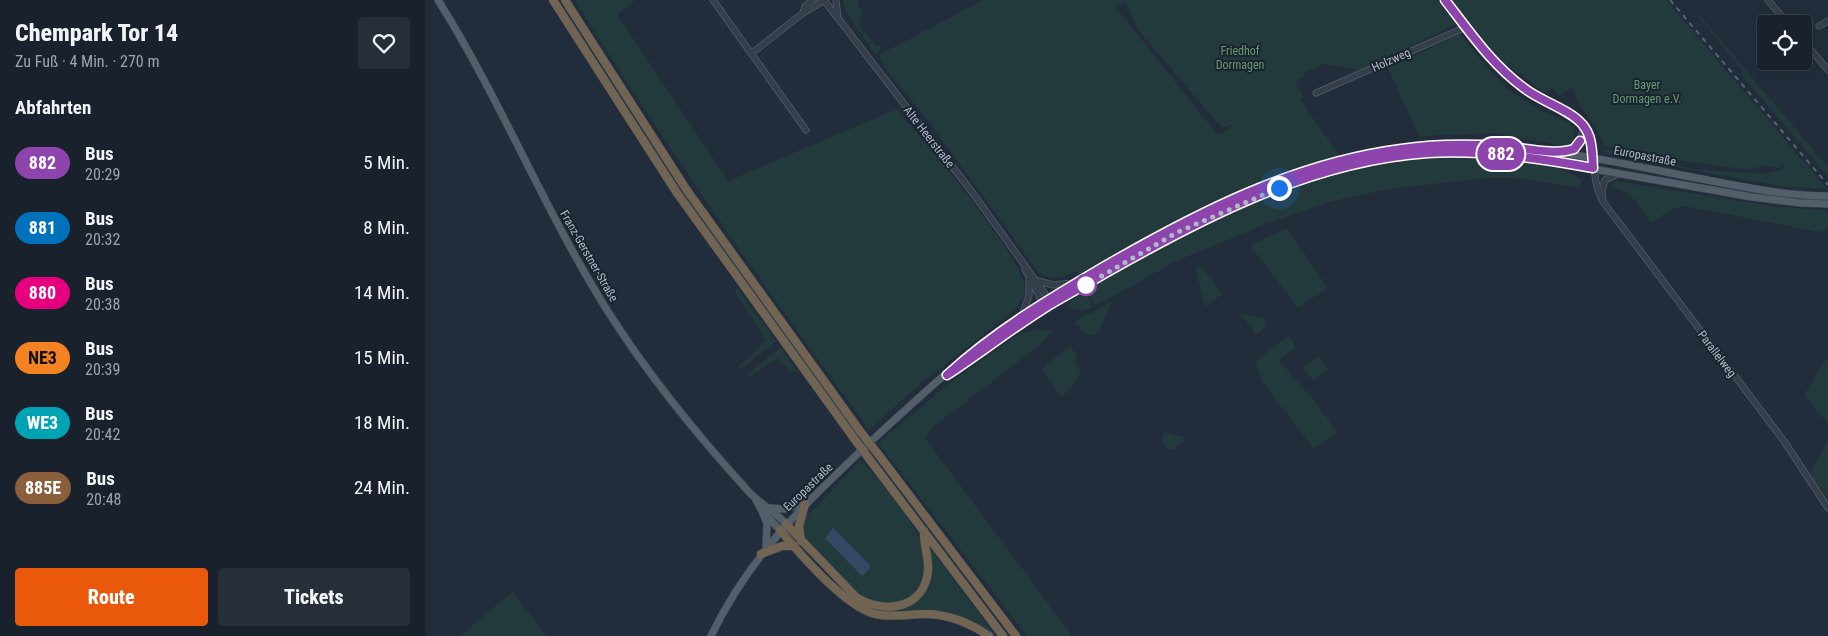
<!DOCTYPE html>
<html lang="de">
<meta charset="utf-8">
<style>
body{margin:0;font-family:"Roboto Condensed",sans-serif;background:#262f38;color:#f1f3f6;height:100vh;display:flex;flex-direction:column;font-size:19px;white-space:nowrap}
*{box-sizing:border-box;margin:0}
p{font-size:16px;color:#9fa4a9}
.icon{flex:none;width:28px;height:28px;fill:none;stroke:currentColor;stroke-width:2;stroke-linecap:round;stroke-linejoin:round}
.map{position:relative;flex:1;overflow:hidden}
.sheet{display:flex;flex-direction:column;background:#19222c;width:425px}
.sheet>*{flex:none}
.badge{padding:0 10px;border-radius:16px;font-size:18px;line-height:32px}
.fabs{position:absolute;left:1332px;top:15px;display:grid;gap:10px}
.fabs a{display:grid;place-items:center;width:55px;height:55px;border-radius:5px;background:#19222c;box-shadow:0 5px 20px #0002,0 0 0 1px #373f48;font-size:25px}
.you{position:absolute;width:25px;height:25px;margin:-12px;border:4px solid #fff;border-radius:50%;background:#1a73e8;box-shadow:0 0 0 8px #1a73e833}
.map>.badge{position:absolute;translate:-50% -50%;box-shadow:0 0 0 2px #fff}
h2{padding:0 15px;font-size:19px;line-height:45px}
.round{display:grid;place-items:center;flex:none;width:52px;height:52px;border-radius:5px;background:#262f38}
.head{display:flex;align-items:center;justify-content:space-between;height:85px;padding:0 15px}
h1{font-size:24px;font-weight:800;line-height:38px}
.action{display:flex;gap:10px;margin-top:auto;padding:10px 15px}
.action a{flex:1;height:58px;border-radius:5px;background:#ea580c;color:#fff;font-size:20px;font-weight:800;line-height:58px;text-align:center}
.action a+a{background:#262f38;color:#f1f3f6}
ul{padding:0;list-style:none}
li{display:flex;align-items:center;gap:15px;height:65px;padding:0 15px}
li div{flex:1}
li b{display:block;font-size:19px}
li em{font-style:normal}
li .badge{min-width:55px;font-weight:700;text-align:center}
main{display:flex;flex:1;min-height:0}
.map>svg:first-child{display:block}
</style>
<main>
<section class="sheet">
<div class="head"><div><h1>Chempark Tor 14</h1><p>Zu Fuß · 4 Min. · 270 m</p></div><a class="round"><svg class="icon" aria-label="heart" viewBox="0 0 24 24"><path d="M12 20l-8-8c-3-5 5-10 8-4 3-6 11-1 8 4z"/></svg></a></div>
<h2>Abfahrten</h2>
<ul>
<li><span class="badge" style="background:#8e44ad;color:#fff">882</span><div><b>Bus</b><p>20:29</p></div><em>5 Min.</em></li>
<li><span class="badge" style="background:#0072bc;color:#fff">881</span><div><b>Bus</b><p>20:32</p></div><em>8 Min.</em></li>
<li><span class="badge" style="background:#e6007e;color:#fff">880</span><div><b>Bus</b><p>20:38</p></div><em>14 Min.</em></li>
<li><span class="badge" style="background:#f58220;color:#111">NE3</span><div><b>Bus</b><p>20:39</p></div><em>15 Min.</em></li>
<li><span class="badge" style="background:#00a3b4;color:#fff">WE3</span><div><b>Bus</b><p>20:42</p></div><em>18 Min.</em></li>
<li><span class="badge" style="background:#8b5e3c;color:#fff">885E</span><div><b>Bus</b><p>20:48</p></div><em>24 Min.</em></li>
</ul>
<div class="action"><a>Route</a><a>Tickets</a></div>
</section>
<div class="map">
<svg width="1403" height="636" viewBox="0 0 1403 636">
<rect width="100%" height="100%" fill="#212d3b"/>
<path fill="#233a3c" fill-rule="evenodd" d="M150,0H210L193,15L303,181L472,109C501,145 599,255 602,295L599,296L590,310L495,384L444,430C342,291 241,147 150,0Z
M418,0H433V7L437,10L435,27L451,46L457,47L451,55L419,9Z
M559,0H1012L1031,24L936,70L898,64L879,73L880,76L870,82L879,97L875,99L924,170C985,158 1042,154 1104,163C1123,166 1142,168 1157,181L1153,187L1090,178H1064L970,188L903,202L844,223L751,261L670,306L652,271C636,278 625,283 611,269L502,119L460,68L454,55ZM700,1L714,31L797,128L812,123L793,135L691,8Z
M1026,0H1241L1402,189L1353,186L1183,154L1176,148L1269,169L1340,174L1356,170L1361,162L1353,168L1336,166L1325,170L1257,161L1179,146C1172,123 1152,110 1148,86L1135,96L1128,88L1121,93L1081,64L1079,65Z
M1274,15L1403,167V176L1316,74L1318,71L1273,16Z
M1035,34L1067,73L1083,89L1115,110L1145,123L1150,131L1148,143L1137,146L1070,133L994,136L963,68Z
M1190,181L1353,207L1403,210V229L1394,232L1259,206L1245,210L1226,223C1213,205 1209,192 1186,187Z
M862,228L903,288L873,308L825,245Z
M775,265L797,294L780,307L771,270Z
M311,287L351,341L315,370L313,367L341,340L311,293Z
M661,292L668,307L656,311L642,306L649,298Z
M687,301L677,325L669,335L660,333L650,322Z
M816,314L840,319V327L831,335Z
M608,330L627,331L613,346L508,427L500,438L647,636H602L453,443L531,378L594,334Z
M863,336L871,347L854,361L889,400L912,432L889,449L838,383L830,362Z
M356,347L373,373L365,370L353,358L325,376L323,374Z
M645,347L651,353V364L656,373L637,398L618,371L620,365Z
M894,356L904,369L888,381L878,367Z
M1403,356V424L1379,395Z
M738,432L761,438L747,450L743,449L737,443Z
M1403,440V499L1385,474Z
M436,460C453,480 490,520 496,544C504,569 499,599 469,603C463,604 456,606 451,604C425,592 395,558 379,536L378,523L381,517Z
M503,545L571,636L540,619L444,610H473L482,605L498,592Z
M87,592L122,636H35Z"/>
<path fill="#344963" d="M408,528L445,565V568L437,576L400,538Z"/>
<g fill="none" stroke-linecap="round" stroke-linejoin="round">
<defs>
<path id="minor" d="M288,0L381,130
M399,0L547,192L626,302
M411,0L413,16
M1020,0C1041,27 1062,59 1089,81C1098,88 1107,95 1117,101C1131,108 1150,114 1159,127C1174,146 1163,178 1179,203L1359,441L1403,508
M1343,0L1363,24
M378,13L380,6L388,0
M1394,26L1403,21
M1379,42L1403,70
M327,53L378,13L400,0
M891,93L1041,27
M1137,152C1153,150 1155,141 1159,126
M1178,201L1177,191L1180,180L1193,174
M600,269L619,305
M613,281L628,285L649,283
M597,315L604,296V279"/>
<path id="major" d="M13,0C76,100 119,210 182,310C223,375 272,435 324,492C335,504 350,511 361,524
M541,363L621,307L753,232L867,183L949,160L1001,154H1083L1327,197L1376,203L1403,204
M331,500L337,511L355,530
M346,508L359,509L380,504
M338,514L342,523L341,547
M286,636C325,555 378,506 442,445C477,413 512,380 549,350C590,317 636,292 681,266C789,204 902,148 1029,145C1116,143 1201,165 1287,181C1325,188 1364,196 1403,196"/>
<path id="highway" d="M128,0L252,193L428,437
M140,0L261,189L435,431
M453,454L591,636
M445,460L578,636
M361,524L431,597C459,615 500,609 503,570C504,556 498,544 499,531
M355,530C375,554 421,607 450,614C466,618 483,614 500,614C523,614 545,623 564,636
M376,541L374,526L380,504
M336,554L357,546H369"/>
</defs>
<use href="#minor" stroke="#535d69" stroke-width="7"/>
<use href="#major" stroke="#3e4854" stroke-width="8"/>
<use href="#highway" stroke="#404a56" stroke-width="9"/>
<use href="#minor" stroke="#353f4b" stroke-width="5.5"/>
<use href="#major" stroke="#535e6b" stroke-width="7"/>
<use href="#highway" stroke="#726452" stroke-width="8"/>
<path stroke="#576373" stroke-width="2" stroke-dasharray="5 5" stroke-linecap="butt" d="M1245,0L1403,185"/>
<defs>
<path id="highway-bridge" d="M435,431L453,454
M428,437L445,460"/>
</defs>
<use href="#highway-bridge" stroke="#404a56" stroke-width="9" stroke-linecap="butt"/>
<use href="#highway-bridge" stroke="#726452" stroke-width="8"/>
</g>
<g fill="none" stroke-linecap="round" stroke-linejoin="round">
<defs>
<path id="line" d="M1020,0C1044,31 1067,65 1099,88C1115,101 1144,109 1157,124C1168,136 1167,153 1168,168C1113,158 1059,150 1003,153C886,161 777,218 677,275C657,287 637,297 618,309C585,330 554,354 522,375C570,331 624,299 680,266C772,213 869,163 976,149C1009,144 1042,144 1074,146C1096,147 1129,156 1149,149L1155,141"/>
</defs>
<use href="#line" stroke="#fff" stroke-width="11"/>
<use href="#line" stroke="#8e44ad" stroke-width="8"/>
<path stroke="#b0bac7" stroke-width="5" stroke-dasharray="0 9" d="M661,285L753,232L854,188"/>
</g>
<circle fill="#fff" stroke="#8e44ad" stroke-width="2.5" cx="661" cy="285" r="10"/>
<g text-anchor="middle" stroke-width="4" stroke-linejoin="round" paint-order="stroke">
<g font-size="12" fill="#669970" stroke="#1a2430">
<text x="815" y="55">Friedhof<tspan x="815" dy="14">Dormagen</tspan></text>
<text x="1222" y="89">Bayer<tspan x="1222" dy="14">Dormagen e.V.</tspan></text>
</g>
<g font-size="12" fill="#b0bac7" stroke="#1a2430">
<text transform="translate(966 60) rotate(-24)" y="4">Holzweg</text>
<text transform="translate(504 137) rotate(52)" y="4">Alte Heerstraße</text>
<text transform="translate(1220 156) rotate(11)" y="4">Europastraße</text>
<text transform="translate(164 256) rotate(60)" y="4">Franz-Gerstner-Straße</text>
<text transform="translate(1292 354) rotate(53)" y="4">Parallelweg</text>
<text transform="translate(383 487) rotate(-44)" y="4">Europastraße</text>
</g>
</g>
</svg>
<div class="fabs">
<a><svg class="icon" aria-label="locate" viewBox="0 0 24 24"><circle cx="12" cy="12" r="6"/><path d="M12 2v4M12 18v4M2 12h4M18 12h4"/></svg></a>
</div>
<div class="you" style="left:854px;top:188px"></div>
<b class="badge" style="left:1076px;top:154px;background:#8e44ad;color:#fff">882</b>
</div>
</main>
